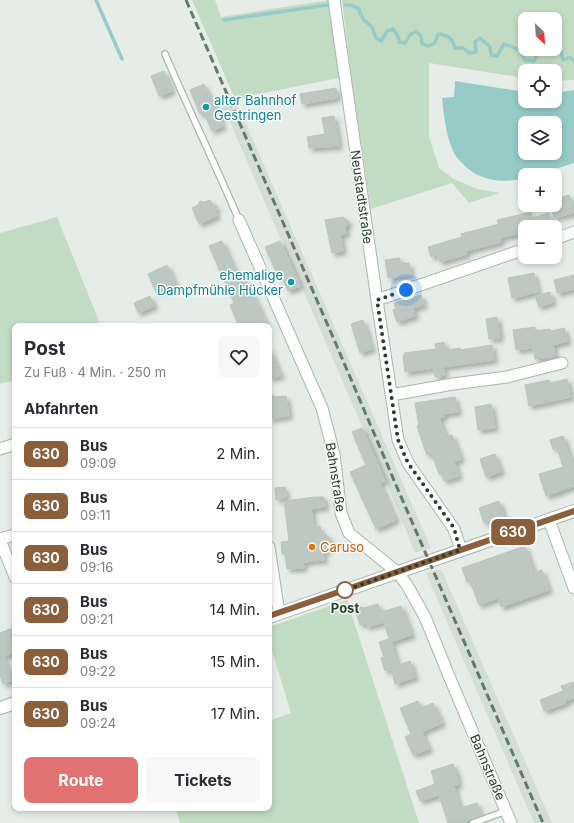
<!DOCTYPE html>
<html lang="de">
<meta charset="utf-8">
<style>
body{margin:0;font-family:Inter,sans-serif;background:#f7f7f7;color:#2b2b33;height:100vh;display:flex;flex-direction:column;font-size:15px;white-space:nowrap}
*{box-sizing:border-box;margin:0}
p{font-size:13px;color:#7c7c81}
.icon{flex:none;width:22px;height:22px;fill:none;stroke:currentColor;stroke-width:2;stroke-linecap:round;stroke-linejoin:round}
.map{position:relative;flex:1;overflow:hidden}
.side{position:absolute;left:12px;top:323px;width:260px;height:488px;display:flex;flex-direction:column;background:#fff;border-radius:8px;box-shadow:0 2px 6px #0003}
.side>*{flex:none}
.badge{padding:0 8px;border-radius:6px;font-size:14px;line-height:26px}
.needle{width:26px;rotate:155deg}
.controls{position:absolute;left:518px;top:12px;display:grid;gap:8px}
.controls a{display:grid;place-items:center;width:44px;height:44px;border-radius:8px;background:#fff;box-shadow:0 2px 6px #0003;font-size:20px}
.you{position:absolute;width:20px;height:20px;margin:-10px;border:3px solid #fff;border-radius:50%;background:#1a73e8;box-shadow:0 0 0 6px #1a73e833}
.map>.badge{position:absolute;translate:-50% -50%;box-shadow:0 0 0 2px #fff}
h2{padding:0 12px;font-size:15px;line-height:36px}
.round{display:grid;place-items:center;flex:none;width:42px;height:42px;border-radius:8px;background:#f7f7f7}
.headline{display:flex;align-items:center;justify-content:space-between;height:68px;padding:0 12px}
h1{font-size:19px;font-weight:700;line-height:30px}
.action{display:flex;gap:8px;margin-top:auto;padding:8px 12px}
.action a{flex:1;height:46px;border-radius:8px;background:#e17271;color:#fff;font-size:16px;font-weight:700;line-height:46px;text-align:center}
.action a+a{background:#f7f7f7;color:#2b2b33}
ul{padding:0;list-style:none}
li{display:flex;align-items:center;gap:12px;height:52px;padding:0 12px;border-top:1px solid #e1e1e2}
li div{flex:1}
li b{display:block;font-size:15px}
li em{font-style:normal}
li .badge{min-width:44px;font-weight:700;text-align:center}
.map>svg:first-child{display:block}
</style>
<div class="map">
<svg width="574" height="823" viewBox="0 0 574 823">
<defs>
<filter id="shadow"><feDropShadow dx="3.5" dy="3.5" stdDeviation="2" flood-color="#0004"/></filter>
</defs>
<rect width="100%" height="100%" fill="#e6ede9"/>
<path fill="#d5ddd7" d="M236,101L431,548L415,553L388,486L223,106Z
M441,569L552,823H534L426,573Z"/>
<path fill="#c2dbc3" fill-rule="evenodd" d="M192,0H215L221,17L330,0L339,78L253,95L236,101Z
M342,0H574V80L555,81V71H525V78L429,63V136L439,168L454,179L477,189L500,193L469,203L452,183L371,209L351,76ZM525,19H555V49H525Z
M57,217L101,326H15V380L0,384V233Z
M347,600L419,823H180L176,808H269V721L291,713L269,641V627Z"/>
<path fill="#96cbc7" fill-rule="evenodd" d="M455,81L525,92V101H555L559,98L562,92L574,90V163L536,175H525V178C502,184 478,181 462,163C459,160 456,157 454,153C446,136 444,117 442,98L454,97ZM525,123H555V153H525Z"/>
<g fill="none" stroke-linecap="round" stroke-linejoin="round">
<path stroke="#96cbc7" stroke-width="3.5" d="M96,0L122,59
M345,5H350L358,8L363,19L372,27L376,38L381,41L387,31L393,29L398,36L399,42L405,43L410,35L416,31L421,36L422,44L429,46L435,43L438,34C448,35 452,38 455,48H463L469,53L476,52L475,42L480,38L490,47L491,55L497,56L504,44L520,50L525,60L534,61L539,52L544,49
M224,20L327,5
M553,49L561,51L563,60L570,57L574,61"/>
</g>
<path fill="#bcc8c1" stroke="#b9c6be" filter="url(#shadow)" d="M164,71L172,91L159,96L151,76Z
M204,84L214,108L218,106L223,116L219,118L223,126L212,131L204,113L200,114L190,90Z
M336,88L337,98L302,104L300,94Z
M334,116L339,146L309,148L307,137L325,134L322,118Z
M569,195L572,202L573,213L554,218L551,205H555V199Z
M210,200L213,205L217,206L215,211L217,216L199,224L192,208L198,205L200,201L204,202Z
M531,212L532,218L549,213L552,225L543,227H525V232L500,238L501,242L466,251L467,254L440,262L437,255L431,257L428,247L462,237L461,234L499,224L497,220Z
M343,217L349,222L345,228L346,234L340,235L343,251L332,253L325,220Z
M222,241L238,277L242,275L251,295L253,294L267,326H239L230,305L234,303L209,246Z
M280,241L300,286L288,291L282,277L279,278L265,247Z
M400,258V264L409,263L411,275L388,278L385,260Z
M167,265L175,283L156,292L148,274Z
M534,273L538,292L512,298L508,278Z
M574,275V289L557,293L554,280Z
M550,292L553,302L539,307L535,296Z
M421,295L424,305L413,308L415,316L397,322L393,310L396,309L394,303Z
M150,296L154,306L138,313L134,303Z
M497,317L500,338L489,339L486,319Z
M363,320L372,349L360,353L351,324Z
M535,327V331L550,329L551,331L564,328L568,341L553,345L555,356L535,359L533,348L516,350L513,330Z
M444,342L445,350L460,348V350L492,345L494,360L443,367L445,375L435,377L434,368L405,372L403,355H405L404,353L436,349L435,344Z
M269,347L281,376L269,378Z
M567,379L571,397L529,406L525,385L549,380L550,383Z
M269,393L275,397L286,396L289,416L269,419Z
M455,397L458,412L443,414L444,417L439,418L446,437L452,435L461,459L454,462L459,476L444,481L441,473L439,474L432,454L427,455L425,450L417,426L419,425L415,403Z
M491,404L495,428L478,430L475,407Z
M362,428L385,481L380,483L396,520L376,529L350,472L366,465L352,432Z
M563,436L574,469V486L546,496L539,474L563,467L557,447L553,449L550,440Z
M495,454L501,472L486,477L480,459Z
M285,487L286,498L276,500L275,488Z
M315,497H324L325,507L311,509L314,527L320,526L321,535L326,534L327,537H329L330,547H328V550L323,551L324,560L303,562L304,568L287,569L285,554H282L281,542L289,541L284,501Z
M499,501L504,516L484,523L479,508Z
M525,546L534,573L542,570L549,590L501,607L498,598L479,605L470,581L467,582L462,568Z
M354,604L364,608L378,604L381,612L401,606L412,635L391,642L398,665L410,661L415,677L395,684L391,669L385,671L381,658L384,657L379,642L389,639L384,622L367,627L366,623L360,625Z
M15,627V652L3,657L13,680L3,684L0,676V633Z
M574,682V698L565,701L566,703L544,711L540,700L563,691L561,686Z
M418,701L421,708L433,703L442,723L422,732L429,749L413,755L405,737L411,734L400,708Z
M453,764L455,770L457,772L456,774L459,784L454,786L460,808L477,803L481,816L461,823H448L439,795L420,801L416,791L435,784L431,771Z"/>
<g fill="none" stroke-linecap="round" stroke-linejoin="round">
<defs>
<path id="service" d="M165,54C189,110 215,164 239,220
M473,823L506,811"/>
<path id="minor" d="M334,0L377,300L398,440L408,463L454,529L461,550
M239,220L322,408L334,454L341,513L349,533L397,572L407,585L425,617L449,676L511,823
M555,239L574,232
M377,300L525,249
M391,395L453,384L507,377L562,363
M0,449L15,444
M549,520L574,588
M0,539L15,535
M0,540L15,577
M269,547L279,613"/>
<path id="secondary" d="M269,617L574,511
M0,708L15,703"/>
</defs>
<use href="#service" stroke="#a9b5ae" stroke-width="8"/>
<use href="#minor" stroke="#a9b5ae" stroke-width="13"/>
<use href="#secondary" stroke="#a6b8ae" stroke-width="14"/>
<use href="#service" stroke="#fff" stroke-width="5.5"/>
<use href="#minor" stroke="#fff" stroke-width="11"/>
<use href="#secondary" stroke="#fff" stroke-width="12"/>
<path stroke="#62796d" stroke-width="3" stroke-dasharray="8 4" stroke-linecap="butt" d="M186,0L336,344L399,492L543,823"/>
</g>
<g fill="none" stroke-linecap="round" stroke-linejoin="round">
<defs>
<path id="line" d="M269,616L574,511"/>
</defs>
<use href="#line" stroke="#fff" stroke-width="9"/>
<use href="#line" stroke="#8b5e3c" stroke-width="6"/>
<path stroke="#273e32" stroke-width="4" stroke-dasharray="0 7.2" d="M345,590L340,592L460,550L454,528L408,463L398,440L377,300L406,290"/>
</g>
<g fill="#0f9aa8" stroke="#f7faf8" stroke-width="1.5">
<circle cx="206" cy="107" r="4"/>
<circle cx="291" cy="282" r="4"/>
</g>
<circle fill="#e8710a" stroke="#f7faf8" stroke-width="1.5" cx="312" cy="547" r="4"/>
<circle fill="#fff" stroke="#8b5e3c" stroke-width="2" cx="345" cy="590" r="8"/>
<g text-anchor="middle" stroke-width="3" stroke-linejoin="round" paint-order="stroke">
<g font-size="13" fill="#0d838f" stroke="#f7faf8" text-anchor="start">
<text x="214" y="105">alter Bahnhof<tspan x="214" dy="15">Gestringen</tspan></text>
<text x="283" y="280" text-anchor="end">ehemalige<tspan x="283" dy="15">Dampfmühle Hücker</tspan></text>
</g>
<g font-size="13" fill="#273e32" stroke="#f7faf8">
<text transform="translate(362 197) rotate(82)" y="5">Neustadtstraße</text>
<text transform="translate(336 477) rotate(81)" y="5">Bahnstraße</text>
<text transform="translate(488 767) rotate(67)" y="5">Bahnstraße</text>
</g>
<g font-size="13" fill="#c56008" stroke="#f7faf8" text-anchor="start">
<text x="320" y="552">Caruso</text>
</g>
<g font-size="13" font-weight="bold" fill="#273e32" stroke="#f7faf8">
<text x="345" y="613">Post</text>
</g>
</g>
</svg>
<div class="controls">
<a><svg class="needle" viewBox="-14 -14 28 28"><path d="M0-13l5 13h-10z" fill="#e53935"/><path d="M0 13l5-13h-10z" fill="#7c7c81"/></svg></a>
<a><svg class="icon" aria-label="locate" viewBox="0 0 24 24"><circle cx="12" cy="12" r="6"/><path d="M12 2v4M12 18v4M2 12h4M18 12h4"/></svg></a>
<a><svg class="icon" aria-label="layers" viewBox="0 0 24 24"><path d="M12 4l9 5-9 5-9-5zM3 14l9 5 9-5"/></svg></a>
<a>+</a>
<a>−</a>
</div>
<div class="you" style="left:406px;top:290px"></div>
<b class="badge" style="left:513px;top:532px;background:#8b5e3c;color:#fff">630</b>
<section class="side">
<div class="headline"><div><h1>Post</h1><p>Zu Fuß · 4 Min. · 250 m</p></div><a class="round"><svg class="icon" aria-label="heart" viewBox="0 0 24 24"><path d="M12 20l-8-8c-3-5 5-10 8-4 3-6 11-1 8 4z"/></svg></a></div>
<h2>Abfahrten</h2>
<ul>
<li><span class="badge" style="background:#8b5e3c;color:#fff">630</span><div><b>Bus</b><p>09:09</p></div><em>2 Min.</em></li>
<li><span class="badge" style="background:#8b5e3c;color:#fff">630</span><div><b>Bus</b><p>09:11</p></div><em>4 Min.</em></li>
<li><span class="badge" style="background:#8b5e3c;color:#fff">630</span><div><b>Bus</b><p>09:16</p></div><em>9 Min.</em></li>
<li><span class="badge" style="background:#8b5e3c;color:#fff">630</span><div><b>Bus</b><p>09:21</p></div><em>14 Min.</em></li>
<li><span class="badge" style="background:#8b5e3c;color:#fff">630</span><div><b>Bus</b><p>09:22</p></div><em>15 Min.</em></li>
<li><span class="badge" style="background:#8b5e3c;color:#fff">630</span><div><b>Bus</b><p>09:24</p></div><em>17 Min.</em></li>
</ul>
<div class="action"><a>Route</a><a>Tickets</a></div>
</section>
</div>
